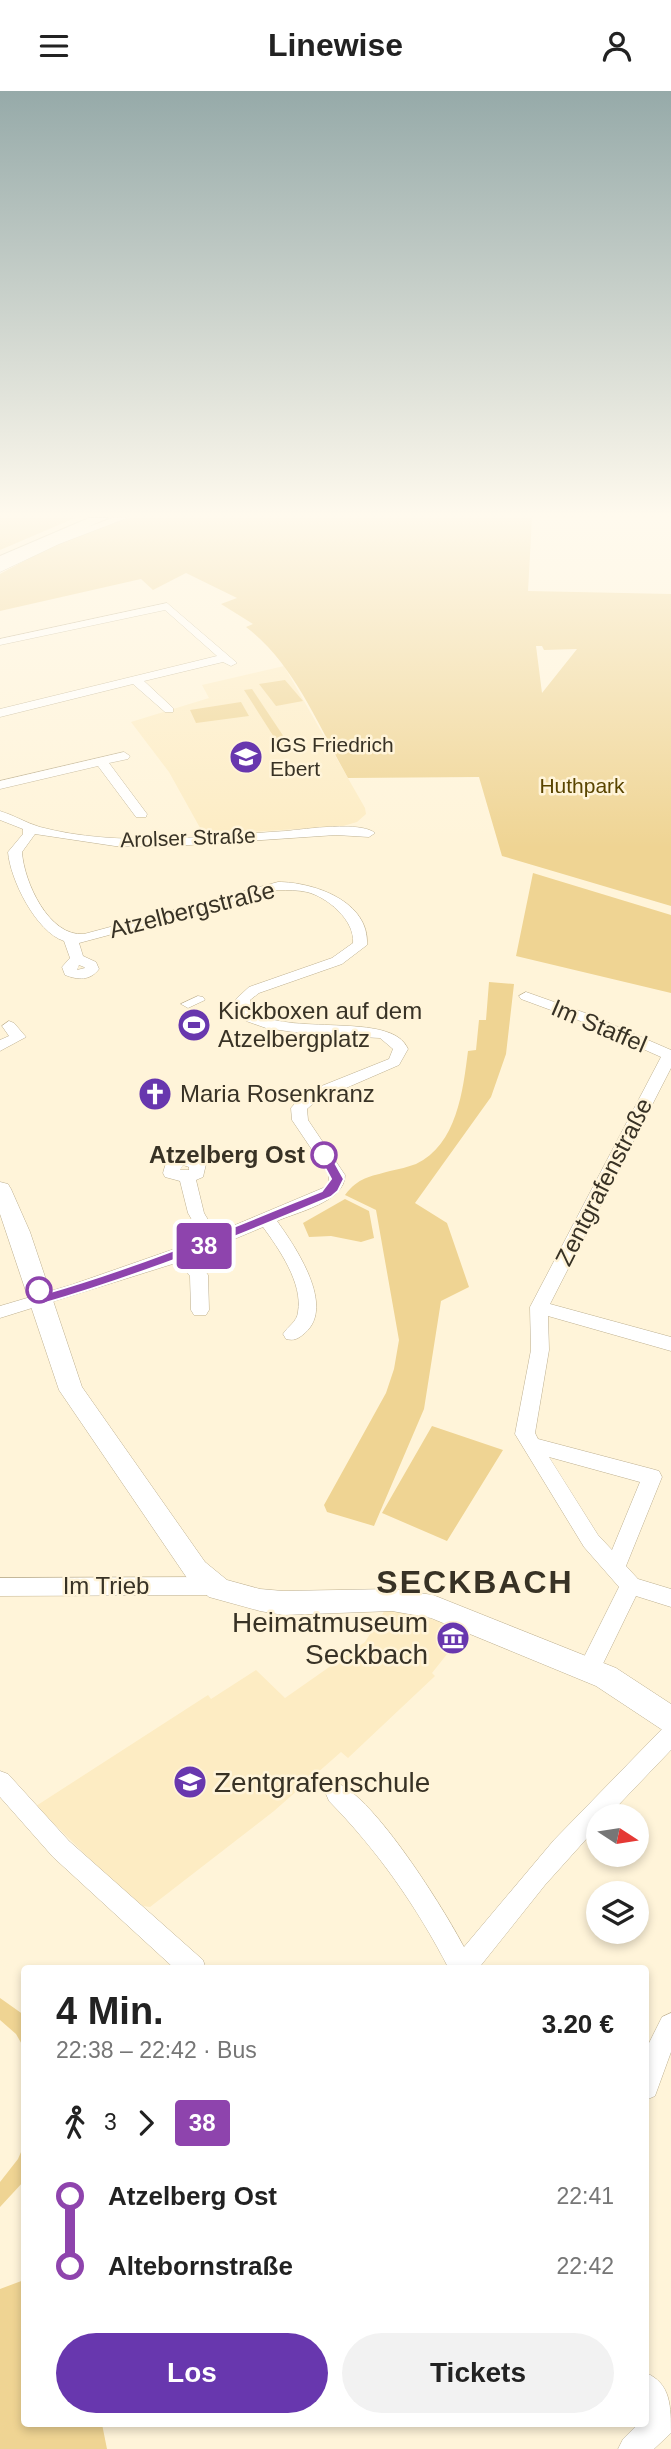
<!DOCTYPE html>
<html lang="de">
<meta charset="utf-8">
<style>
body{margin:0;font-family:Helvetica,sans-serif;background:#f2f2f2;color:#222;height:100vh;display:flex;flex-direction:column;font-size:26px;white-space:nowrap}
*{box-sizing:border-box;margin:0}
p{font-size:23px;color:#767676}
.icon{flex:none;width:38px;height:38px;fill:none;stroke:currentColor;stroke-width:2;stroke-linecap:round;stroke-linejoin:round}
.map{position:relative;flex:1;overflow:hidden}
.sheet{position:absolute;left:21px;top:1874px;width:628px;height:462px;display:flex;flex-direction:column;background:#fff;border-radius:7px;box-shadow:0 4px 10px #0003}
.sheet>*{flex:none}
.badge{padding:0 14px;border-radius:5px;font-size:24px;line-height:46px}
.needle{width:46px;rotate:102deg}
.buttons{position:absolute;left:586px;top:1713px;display:grid;gap:14px}
.buttons a{display:grid;place-items:center;width:63px;height:63px;border-radius:50%;background:#fff;box-shadow:0 4px 10px #0003;font-size:35px}
.map>.badge{position:absolute;translate:-50% -50%;box-shadow:0 0 0 4px #fff}
.legs{display:flex;align-items:center;gap:10px;height:77px;padding:0 35px;font-size:23px}
.legs p{margin-inline-start:auto}
.head{display:flex;align-items:center;justify-content:space-between;height:119px;padding:0 35px}
h1{font-size:38px;font-weight:800;line-height:52px}
.button{display:flex;gap:14px;margin-top:auto;padding:14px 35px}
.button a{flex:1;height:80px;border-radius:42px;background:#6837ae;color:#fff;font-size:28px;font-weight:800;line-height:80px;text-align:center}
.button a+a{background:#f2f2f2;color:#222}
ul{padding:0 35px;list-style:none}
li{display:flex;align-items:center;gap:24px;height:70px;font-size:26px}
li i{display:grid;place-items:center;width:10px;height:100%;margin:0 9px;background:currentColor}
li i::after{content:'';width:18px;height:18px;margin:-9px;border:5px solid;border-radius:50%;background:#fff}
li p{margin-inline-start:auto}
li:first-child i{background:linear-gradient(#0000 50%,currentColor 0)}
li:last-child i{background:linear-gradient(currentColor 50%,#0000 0)}
header{display:flex;justify-content:space-between;align-items:center;height:91px;padding:0 35px;background:#fff;font-size:32px;font-weight:800}
.map>svg:first-child{display:block}
</style>
<header><svg class="icon" aria-label="menu" viewBox="0 0 24 24"><path d="M4 6h16M4 12h16M4 18h16"/></svg>Linewise<svg class="icon" aria-label="person" viewBox="0 0 24 24"><circle cx="12" cy="8" r="4"/><path d="M4 21q1-7 8-7t8 7"/></svg></header>
<div class="map">
<svg width="671" height="2358" viewBox="0 0 671 2358">
<rect width="100%" height="100%" fill="#fff4d9"/>
<path fill="#fdecc3" d="M284,575L365,717L366,723L357,731L343,735L204,744L169,681L131,631L209,607L202,594Z
M385,1519L409,1522L467,1538L432,1582L435,1585L348,1667L341,1661L274,1720L150,1816L143,1815L101,1779L36,1715L208,1604L211,1608L256,1579L285,1607L365,1551Z"/>
<path fill="#efd493" fill-rule="evenodd" d="M0,427H75L0,459Z
M130,427H532L528,500L671,503V815L502,765L479,686L348,687C319,636 294,572 246,536L253,533L221,513L237,507L186,482L153,499L141,488L0,520V483C41,461 84,438 130,427ZM536,555H542L544,559L577,558L542,602Z
M285,589L303,610L276,615L259,593Z
M252,598L290,655L281,657L244,599Z
M241,611L249,625L196,632L190,619Z
M533,782L671,824V902L516,865Z
M489,891L514,893L506,963L491,1006L415,1112L447,1132L469,1196L441,1210L424,1318L374,1435L327,1421L324,1414L386,1302L394,1278L399,1249L376,1119L345,1104C359,1086 369,1086 390,1080C399,1078 408,1076 416,1073C457,1054 463,999 468,960L476,959L479,929H486Z
M345,1108L369,1120L374,1147L361,1151L331,1145L309,1146L303,1132Z
M432,1335L503,1359L447,1450L382,1422Z
M0,1907L24,1924V1957L16,1943L0,1929Z
M24,2054V2090L0,2116V2091L18,2068Z
M24,2189V2333H102L107,2358H0V2198Z"/>
<g fill="none" stroke-linecap="round" stroke-linejoin="round">
<defs>
<path id="minor" d="M113,427H127L59,453L0,481V474L51,449Z
M167,512L237,572L231,575L223,571L144,590L173,617V621H165L133,593L0,626V618L217,565L165,519L0,554V548Z
M124,661L130,665L128,668L109,672L147,723L146,726H136L98,675L0,698V690Z
M0,720C14,724 26,732 40,736C120,757 205,745 286,740C306,738 361,730 375,742L369,746L336,744L160,756L115,755L35,743L22,761C24,791 49,846 84,843L278,791C313,791 370,810 367,854L342,873L259,902L250,909V919C287,947 392,919 408,958L399,974L316,1010L307,1018L308,1029L345,1084C345,1111 297,1121 277,1130C295,1155 336,1215 305,1242C298,1248 294,1250 286,1248L283,1243C288,1235 297,1231 298,1221C303,1192 279,1158 263,1136L194,1165L208,1184L209,1219L206,1224H194L191,1219L190,1185L179,1171L0,1227V1215L71,1194L203,1148L188,1122L180,1090L165,1086L163,1082L167,1068C182,1062 189,1065 204,1069L206,1073L203,1086L196,1089L204,1122L216,1142L323,1097L329,1091V1084L292,1029L291,1017L304,1002L389,968L393,958L380,947L307,943L266,937L246,930L235,920L236,908L249,896L332,867L353,852C355,829 327,806 307,801C298,799 288,799 278,799L79,852L83,865L96,871L99,878C90,890 78,889 65,884L62,876L70,867L64,850C36,841 10,788 8,761L23,743V738L0,729ZM79,874L84,876L85,877L77,879ZM183,1074L189,1076V1079H180Z
M526,901L588,923L671,959V977L550,1213L671,1246V1260L548,1225L549,1259L535,1342L538,1348L652,1378L659,1380L662,1386L626,1475L638,1488L671,1498V1516L636,1505L597,1585L589,1587L581,1585L578,1578L619,1496L584,1456L515,1343L531,1259L530,1216L661,966L578,929L521,908L519,905ZM549,1366L640,1391L612,1459L598,1444Z
M198,905L203,906L205,909L188,917L181,913Z
M9,930L14,932L26,946L0,960V949L9,945L2,935Z
M212,1486L219,1489L222,1495L219,1501L212,1504L0,1505V1487Z
M671,1634V1659L607,1726H598V1735L545,1794L478,1878H449C417,1816 378,1760 329,1710L326,1703L329,1696L337,1692C375,1707 444,1818 464,1856L554,1749L663,1637Z
M0,1680L8,1683L69,1750L203,1869L206,1878H175L53,1766L0,1706Z
M671,1922V1961L655,2005L646,2009V1958L662,1926Z
M646,2282C671,2292 671,2316 671,2342L654,2358H618L623,2348L638,2333H646L648,2323L646,2320Z"/>
<path id="major" d="M0,1091L8,1093L11,1098L30,1141L82,1296L205,1471L227,1489L260,1498L283,1500L392,1498L433,1504L616,1577L671,1613V1642L661,1638L596,1595L431,1527L392,1520L283,1524L260,1520L209,1506L187,1487L59,1299L0,1123Z"/>
<path id="highway" d="M89,427H108L0,476V465Z"/>
</defs>
<use href="#minor" stroke="#beb090" stroke-width="1"/>
<use href="#major" stroke="#beb090" stroke-width="1"/>
<use href="#highway" stroke="#beb090" stroke-width="2"/>
<use href="#minor" fill="#fff" fill-rule="evenodd"/>
<use href="#major" fill="#fff" fill-rule="evenodd"/>
<use href="#highway" fill="#fff" fill-rule="evenodd"/>
</g>
<linearGradient id="sky" x2="0" y2="1"><stop stop-color="#96aaa9"/><stop offset="0.56" stop-color="#fffaee"/><stop offset="1" stop-color="#fffaee" stop-opacity="0"/></linearGradient>
<rect width="671" height="757" fill="url(#sky)"/>
<path fill="#8e44ad" stroke="#fff" stroke-width="2" d="M324,1060L329,1061L344,1088L338,1100L331,1106C236,1146 142,1184 42,1213L37,1212L32,1199L34,1196H44L47,1202C141,1175 231,1137 322,1100L331,1088L318,1064Z"/>
<defs>
<symbol id="school-disc" viewBox="-11 -11 22 22"><circle r="9.5" fill="#6837ae" stroke="#fff4d9"/><path d="M0-5L7-2L0 1L-7-2ZM-4 1L0 2.5L4 1V4Q0 6-4 4Z" fill="#fff"/></symbol>
<symbol id="stadium-disc" viewBox="-11 -11 22 22"><circle r="9.5" fill="#6837ae" stroke="#fff4d9"/><path d="M0-5a6.5 5 0 1 0 0 10a6.5 5 0 1 0 0-10ZM-3.5-1.8h7v3.6h-7Z" fill="#fff"/></symbol>
<symbol id="church-disc" viewBox="-11 -11 22 22"><circle r="9.5" fill="#6837ae" stroke="#fff4d9"/><path d="M-1.2-6h2.4v3.5h3.3v2.4h-3.3V6h-2.4V-.1h-3.3v-2.4h3.3Z" fill="#fff"/></symbol>
<symbol id="museum-disc" viewBox="-11 -11 22 22"><circle r="9.5" fill="#6837ae" stroke="#fff4d9"/><path d="M0-6L6-3V-2H-6V-3ZM-5-1h2V3h-2ZM-1-1h2V3h-2ZM3-1h2V3H3ZM-6 4H6V6H-6Z" fill="#fff"/></symbol>
</defs>
<g fill-rule="evenodd">
<use href="#school-disc" x="227" y="647" width="38" height="38"/>
<use href="#stadium-disc" x="175" y="915" width="38" height="38"/>
<use href="#church-disc" x="136" y="984" width="38" height="38"/>
<use href="#museum-disc" x="434" y="1528" width="38" height="38"/>
<use href="#school-disc" x="171" y="1672" width="38" height="38"/>
</g>
<g fill="#fff" stroke="#8e44ad" stroke-width="3.5">
<circle cx="324" cy="1064" r="12"/>
<circle cx="39" cy="1199" r="12"/>
</g>
<g text-anchor="middle" stroke-width="5" stroke-linejoin="round" paint-order="stroke">
<g font-size="21" fill="#383225" stroke="#fff4d9" text-anchor="start">
<text x="270" y="661">IGS Friedrich<tspan x="270" dy="24">Ebert</tspan></text>
</g>
<g font-size="21" fill="#5a4500" stroke="#fff4d9">
<text x="582" y="702">Huthpark</text>
</g>
<g font-size="21" fill="#383225" stroke="#fff4d9">
<text transform="translate(188 747) rotate(-2)" y="7">Arolser Straße</text>
</g>
<g font-size="24" fill="#383225" stroke="#fff4d9">
<text transform="translate(192 819) rotate(-14)" y="8">Atzelbergstraße</text>
<text transform="translate(599 935) rotate(23)" y="8">Im Staffel</text>
<text transform="translate(604 1091) rotate(-63)" y="8">Zentgrafenstraße</text>
<text x="106" y="1503">Im Trieb</text>
</g>
<g font-size="24" fill="#383225" stroke="#fff4d9" text-anchor="start">
<text x="218" y="928">Kickboxen auf dem<tspan x="218" dy="28">Atzelbergplatz</tspan></text>
<text x="180" y="1011">Maria Rosenkranz</text>
</g>
<g font-size="24" font-weight="bold" fill="#383225" stroke="#fff4d9" text-anchor="end">
<text x="305" y="1072">Atzelberg Ost</text>
</g>
<g font-size="28" fill="#383225" stroke="#fff4d9" text-anchor="end">
<text x="428" y="1541">Heimatmuseum<tspan x="428" dy="32">Seckbach</tspan></text>
<text x="214" y="1701" text-anchor="start">Zentgrafenschule</text>
</g>
<g font-size="32" font-weight="bold" letter-spacing="2" fill="#383225" stroke="#fff4d9">
<text x="475" y="1502">SECKBACH</text>
</g>
</g>
</svg>
<div class="buttons">
<a><svg class="needle" viewBox="-14 -14 28 28"><path d="M0-13l5 13h-10z" fill="#e53935"/><path d="M0 13l5-13h-10z" fill="#767676"/></svg></a>
<a><svg class="icon" aria-label="layers" viewBox="0 0 24 24"><path d="M12 4l9 5-9 5-9-5zM3 14l9 5 9-5"/></svg></a>
</div>
<b class="badge" style="left:204px;top:1155px;background:#8e44ad;color:#fff">38</b>
<section class="sheet">
<div class="head"><div><h1>4 Min.</h1><p>22:38 – 22:42 · Bus</p></div><b>3.20 €</b></div>
<div class="legs"><svg class="icon" aria-label="walk" viewBox="0 0 24 24"><circle cx="13" cy="4" r="2"/><path d="M13 8l-2 6 4 7M11 14l-3 7M7 12l3-4h3l4 4"/></svg>3<svg class="icon" aria-label="forward" viewBox="0 0 24 24"><path d="M9 5l7 7-7 7"/></svg><b class="badge" style="background:#8e44ad;color:#fff">38</b></div>
<ul>
<li><i style="color:#8e44ad"></i><b>Atzelberg Ost</b><p>22:41</p></li>
<li><i style="color:#8e44ad"></i><b>Altebornstraße</b><p>22:42</p></li>
</ul>
<div class="button"><a>Los</a><a>Tickets</a></div>
</section>
</div>
